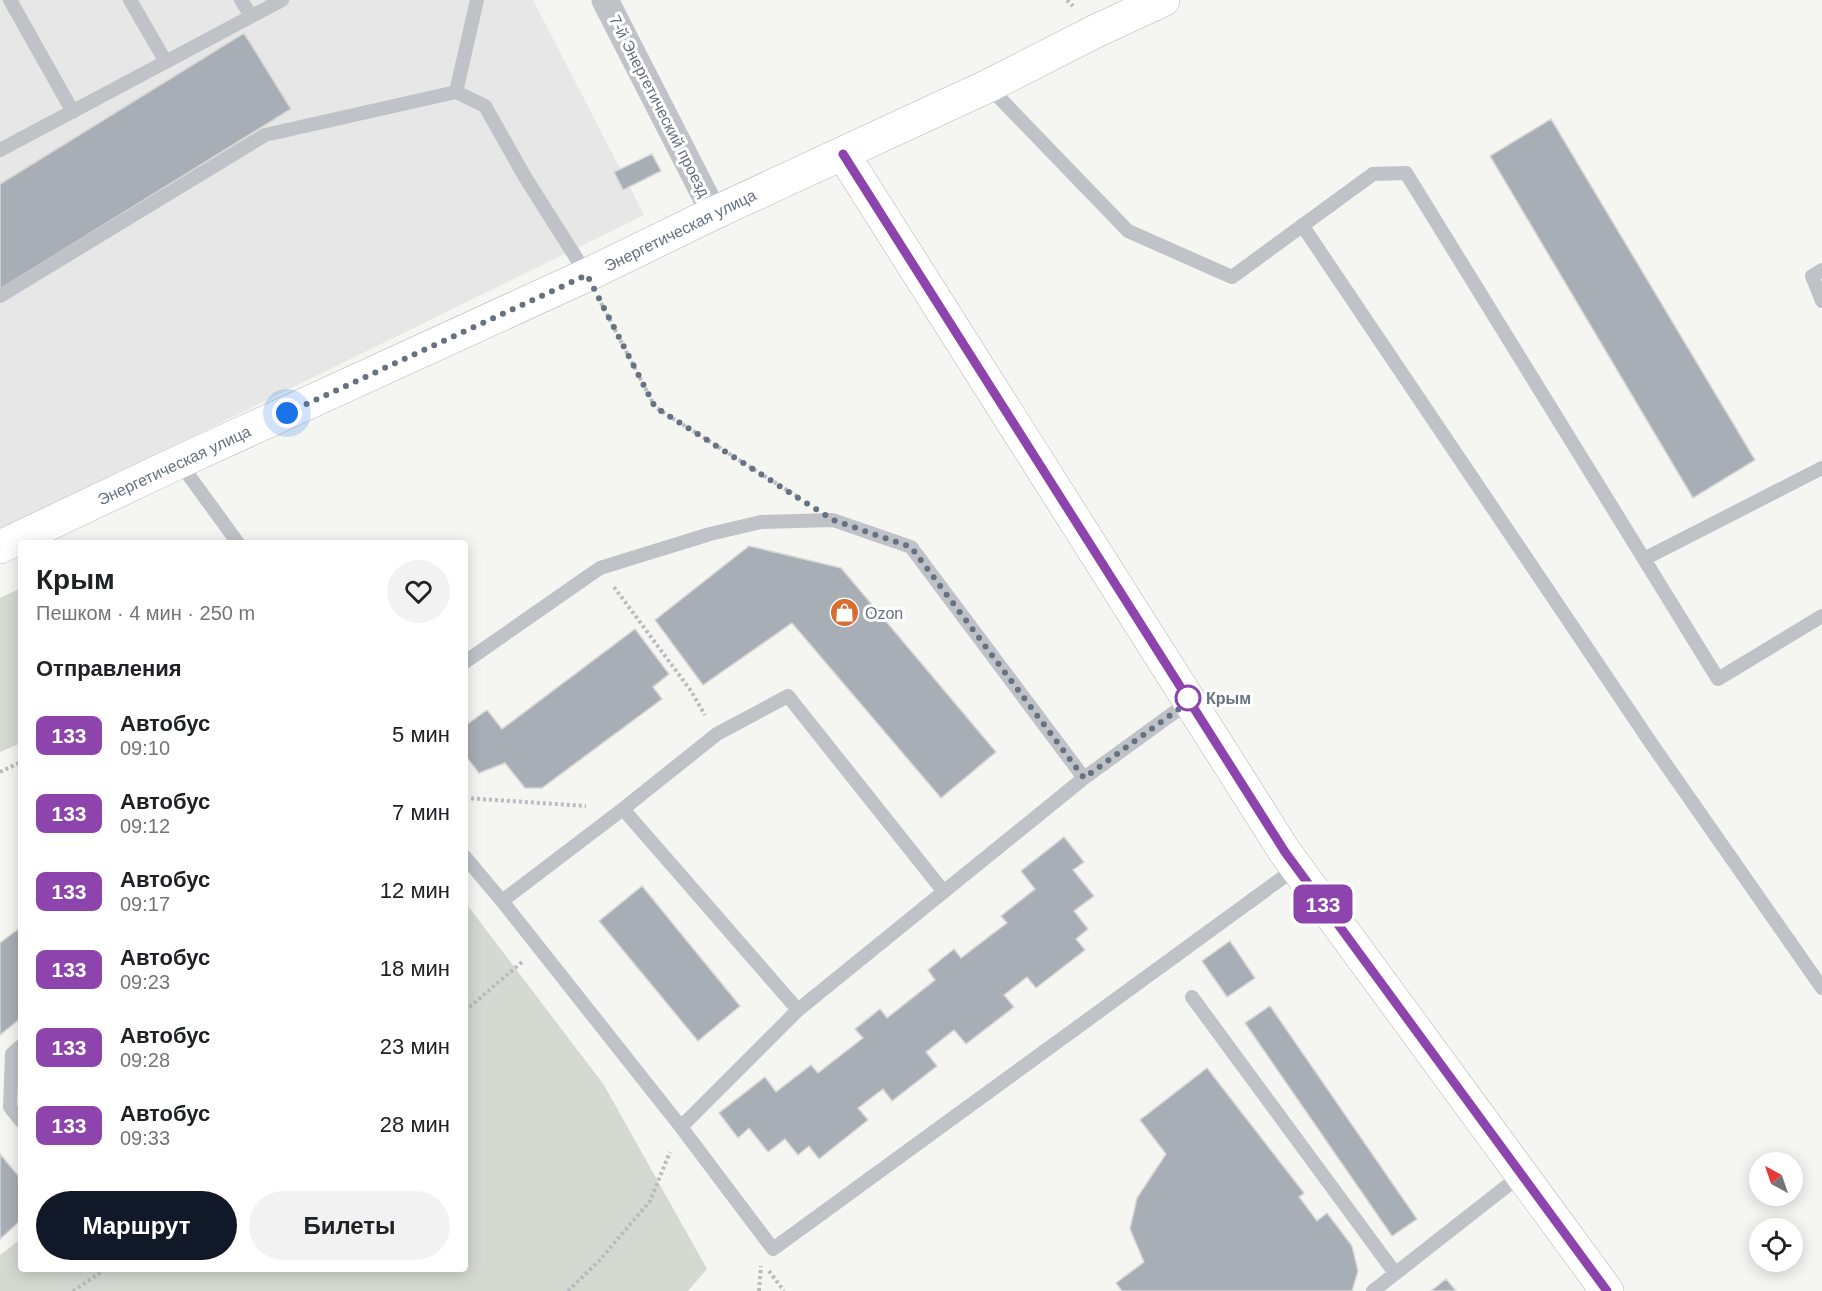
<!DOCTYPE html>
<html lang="ru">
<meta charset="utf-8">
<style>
body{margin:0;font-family:Arial,sans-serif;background:#f2f2f2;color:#202124;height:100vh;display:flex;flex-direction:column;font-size:22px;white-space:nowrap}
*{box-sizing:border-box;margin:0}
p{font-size:20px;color:#757577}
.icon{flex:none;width:33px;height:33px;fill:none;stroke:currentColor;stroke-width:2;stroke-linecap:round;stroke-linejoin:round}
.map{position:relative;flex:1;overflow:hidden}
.panel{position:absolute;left:18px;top:540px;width:450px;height:732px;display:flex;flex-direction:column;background:#fff;border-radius:6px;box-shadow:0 3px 15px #0003}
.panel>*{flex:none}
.badge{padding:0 12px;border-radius:9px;font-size:21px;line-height:39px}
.needle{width:39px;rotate:320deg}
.tools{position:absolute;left:1749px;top:1152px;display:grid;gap:12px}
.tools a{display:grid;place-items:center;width:54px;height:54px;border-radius:50%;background:#fff;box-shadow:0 3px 15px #0003;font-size:30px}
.you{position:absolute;width:30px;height:30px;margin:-15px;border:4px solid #fff;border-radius:50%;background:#1a73e8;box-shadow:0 0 0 9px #1a73e833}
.map>.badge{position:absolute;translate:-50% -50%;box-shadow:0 0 0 3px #fff}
h2{padding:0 18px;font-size:22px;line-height:54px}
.round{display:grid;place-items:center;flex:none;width:63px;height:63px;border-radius:32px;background:#f2f2f2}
.head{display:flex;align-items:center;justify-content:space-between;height:102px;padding:0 18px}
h1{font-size:28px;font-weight:700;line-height:45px}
.primary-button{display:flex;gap:12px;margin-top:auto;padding:12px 18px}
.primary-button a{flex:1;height:69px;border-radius:36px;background:#111827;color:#fff;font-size:24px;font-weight:700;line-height:69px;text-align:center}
.primary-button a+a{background:#f2f2f2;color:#202124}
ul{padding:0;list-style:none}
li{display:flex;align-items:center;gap:18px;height:78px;padding:0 18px}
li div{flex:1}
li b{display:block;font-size:22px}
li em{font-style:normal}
li .badge{min-width:66px;font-weight:700;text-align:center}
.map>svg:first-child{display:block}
</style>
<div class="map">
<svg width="1822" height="1291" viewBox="0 0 1822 1291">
<rect width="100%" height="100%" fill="#f5f5f2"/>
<path fill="#e6e7e6" d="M0,0H533L644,215L0,531Z"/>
<path fill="#d4dad2" d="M21,588V743L0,752V598Z
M465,902L604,1085L707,1269L688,1291H0V1255L21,1239V1269H465Z"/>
<path fill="#a8aeb5" stroke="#d6d7d5" stroke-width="1.5" d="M244,33L291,109L0,289V184Z
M1551,119L1755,460L1693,498L1490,156Z
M652,154L661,171L623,190L614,172Z
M749,546L841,568L996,752L941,798L792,623L703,685L655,620Z
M635,629L669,674L653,687L662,699L542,788H525L505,763L479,773L465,755V726L487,710L502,729Z
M1064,837L1084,862L1073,870L1094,896L1074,911L1088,929L1076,939L1085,950L1036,988L1027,977L1004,995L1014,1007L966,1044L954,1030L926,1052L937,1066L892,1101L883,1089L858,1108L868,1120L819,1159L809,1146L798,1155L785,1139L768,1152L749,1128L738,1138L719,1113L765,1077L776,1092L811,1065L818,1073L863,1038L855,1029L880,1009L887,1018L935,980L928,970L954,949L961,958L1007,923L1001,916L1035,889L1021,871Z
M642,886L740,1006L698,1041L599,921Z
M21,927V1018L0,1035V943Z
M1230,941L1255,978L1227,997L1202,961Z
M1270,1006L1417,1219L1392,1236L1245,1023Z
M1207,1068L1304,1193L1299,1197L1317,1221L1327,1213L1352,1246L1358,1271L1352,1291H1122L1116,1283L1144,1262L1130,1229L1137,1198L1166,1154L1140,1120Z
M0,1154L21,1179V1220L0,1239Z
M1446,1279L1456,1291H1431Z"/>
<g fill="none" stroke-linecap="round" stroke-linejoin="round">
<defs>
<path id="secondary" d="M843,154L1285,852L1607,1291
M0,547L179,462L587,275L714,213L988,86L1096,31L1163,0"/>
</defs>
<use href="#secondary" stroke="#b1b5ba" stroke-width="34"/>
<path stroke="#b9bbbe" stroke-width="4" stroke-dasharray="3 3" stroke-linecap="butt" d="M1067,0L1073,6
M601,303L655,407L798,497
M614,587L691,691L705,715
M0,772L21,762
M465,798L586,806
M465,1011L522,962
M769,1271L784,1291
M73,1291L106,1269
M568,1291L599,1261L650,1201L670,1152
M759,1291L761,1266"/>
<path stroke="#bfc2c6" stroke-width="14" d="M10,0L73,112
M130,0L166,62
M241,0L251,16
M477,0L456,92L485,106L525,177L587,275
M988,86L1128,231L1232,277L1373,174L1406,173L1718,679L1822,616
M0,150L282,0
M1302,225L1653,746L1822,988
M1822,270L1812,276L1822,301
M0,296L265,135L456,92
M179,462L238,543
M1644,559L1822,468
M465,662L600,568L710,534L761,522L833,520L911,547L1084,778L1190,701
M623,809L798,1010
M465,857L502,901L681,1127L773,1249L1296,868
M502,901L623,809L717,734L788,696L944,892
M1192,997L1395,1273
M21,1046L12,1054L10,1107L21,1121
M681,1127L798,1010L1084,778
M1373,1291L1521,1175"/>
<path stroke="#bfc2c6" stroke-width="27" d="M605,0L714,213"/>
<use href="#secondary" stroke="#fff" stroke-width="33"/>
</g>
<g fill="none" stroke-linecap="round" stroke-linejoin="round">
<defs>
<path id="line" d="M843,154L1285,852L1607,1291"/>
</defs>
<use href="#line" stroke="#fff" stroke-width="14"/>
<use href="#line" stroke="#8e44ad" stroke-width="9"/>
<path stroke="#667281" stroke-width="6" stroke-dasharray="0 10.8" d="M287,413L587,275L655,407L833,520L911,547L1084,778L1190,701L1188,698"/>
</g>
<defs>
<symbol id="shop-disc" viewBox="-11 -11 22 22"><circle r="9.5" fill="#d76d30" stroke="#fff"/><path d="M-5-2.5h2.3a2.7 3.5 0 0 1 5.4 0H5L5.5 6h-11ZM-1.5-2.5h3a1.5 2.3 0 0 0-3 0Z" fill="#fff"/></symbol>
</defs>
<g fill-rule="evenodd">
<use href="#shop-disc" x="828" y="596" width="33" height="33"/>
</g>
<circle fill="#fff" stroke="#8e44ad" stroke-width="3" cx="1188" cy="698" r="12"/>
<g text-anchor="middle" stroke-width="6" stroke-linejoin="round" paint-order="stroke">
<g font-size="16" fill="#667281" stroke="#fff">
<text transform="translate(660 106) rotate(63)" y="6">7-й Энергетический проезд</text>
<text transform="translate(680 230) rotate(-26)" y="6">Энергетическая улица</text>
<text transform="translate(174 465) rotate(-25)" y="6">Энергетическая улица</text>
</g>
<g font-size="16" fill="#667281" stroke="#fff" text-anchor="start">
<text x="865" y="619">Ozon</text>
</g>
<g font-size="16" font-weight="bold" fill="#667281" stroke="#fff" text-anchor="start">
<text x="1206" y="704">Крым</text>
</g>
</g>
</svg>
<div class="tools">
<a><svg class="needle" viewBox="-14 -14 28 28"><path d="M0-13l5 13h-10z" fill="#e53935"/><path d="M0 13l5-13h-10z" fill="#757577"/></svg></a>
<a><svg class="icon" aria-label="locate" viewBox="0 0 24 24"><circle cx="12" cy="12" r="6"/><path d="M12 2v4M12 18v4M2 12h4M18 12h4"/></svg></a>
</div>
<div class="you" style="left:287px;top:413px"></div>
<b class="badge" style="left:1323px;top:904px;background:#8e44ad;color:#fff">133</b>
<section class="panel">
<div class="head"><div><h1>Крым</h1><p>Пешком · 4 мин · 250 m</p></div><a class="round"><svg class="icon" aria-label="heart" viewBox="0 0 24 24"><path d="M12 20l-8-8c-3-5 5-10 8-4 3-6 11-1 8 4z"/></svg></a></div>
<h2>Отправления</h2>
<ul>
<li><span class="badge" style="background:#8e44ad;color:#fff">133</span><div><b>Автобус</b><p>09:10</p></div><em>5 мин</em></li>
<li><span class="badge" style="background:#8e44ad;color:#fff">133</span><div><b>Автобус</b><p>09:12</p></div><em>7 мин</em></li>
<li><span class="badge" style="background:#8e44ad;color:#fff">133</span><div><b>Автобус</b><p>09:17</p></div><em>12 мин</em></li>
<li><span class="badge" style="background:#8e44ad;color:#fff">133</span><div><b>Автобус</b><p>09:23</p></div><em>18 мин</em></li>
<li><span class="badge" style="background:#8e44ad;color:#fff">133</span><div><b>Автобус</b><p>09:28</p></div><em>23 мин</em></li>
<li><span class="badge" style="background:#8e44ad;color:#fff">133</span><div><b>Автобус</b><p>09:33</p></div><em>28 мин</em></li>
</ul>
<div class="primary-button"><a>Маршрут</a><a>Билеты</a></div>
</section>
</div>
